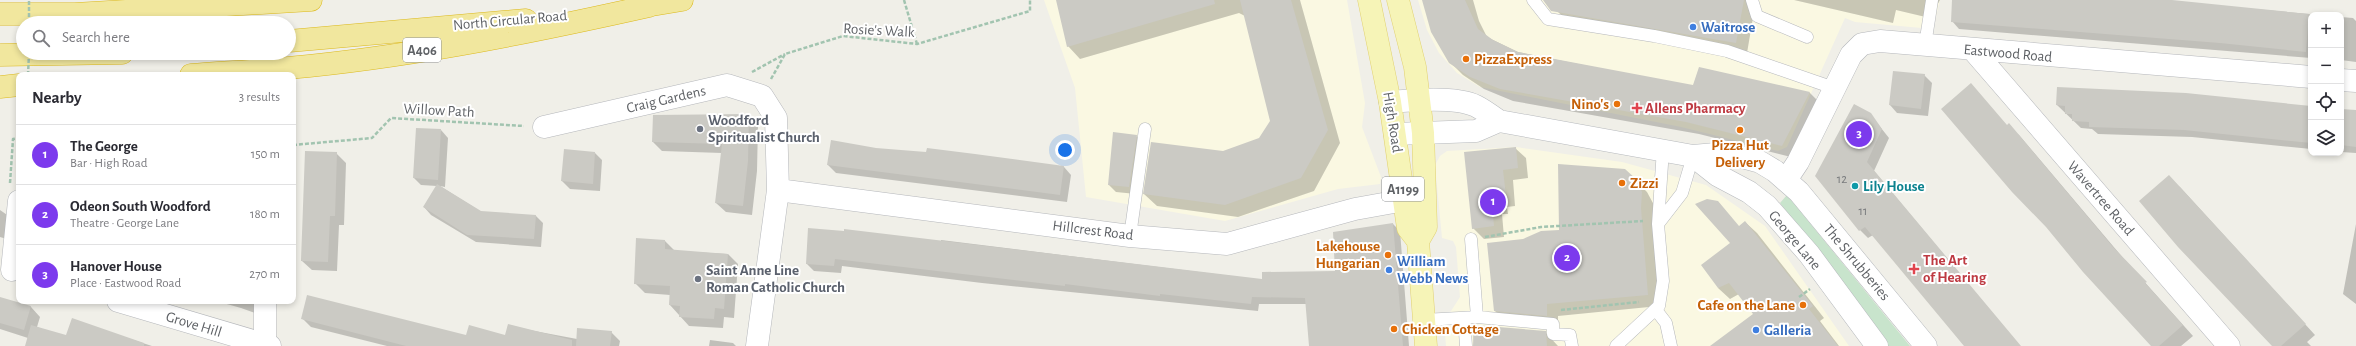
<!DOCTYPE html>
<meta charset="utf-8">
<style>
:root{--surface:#fff;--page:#f7f7f7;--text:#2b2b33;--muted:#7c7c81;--line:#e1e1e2;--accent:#7c3aed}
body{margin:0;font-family:"Alegreya Sans",sans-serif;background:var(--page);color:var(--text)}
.controls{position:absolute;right:12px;top:12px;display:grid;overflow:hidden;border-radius:8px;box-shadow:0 2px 6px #0003}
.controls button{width:36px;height:36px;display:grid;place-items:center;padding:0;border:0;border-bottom:1px solid var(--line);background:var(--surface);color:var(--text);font:20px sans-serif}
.you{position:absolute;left:1065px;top:150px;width:14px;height:14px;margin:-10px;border:3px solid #fff;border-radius:50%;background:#1a73e8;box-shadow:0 0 0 6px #1a73e833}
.badge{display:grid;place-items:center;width:26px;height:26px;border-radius:50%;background:var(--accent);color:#fff;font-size:13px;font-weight:700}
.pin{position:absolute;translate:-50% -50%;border:2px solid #fff;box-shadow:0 1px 4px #0006}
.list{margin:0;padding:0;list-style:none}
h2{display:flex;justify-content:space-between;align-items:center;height:52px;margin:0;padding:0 16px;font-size:17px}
h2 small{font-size:13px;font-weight:400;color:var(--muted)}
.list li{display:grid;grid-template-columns:26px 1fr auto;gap:12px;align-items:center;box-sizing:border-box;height:60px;padding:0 16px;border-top:1px solid var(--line)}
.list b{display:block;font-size:15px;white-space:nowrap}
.list p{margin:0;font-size:13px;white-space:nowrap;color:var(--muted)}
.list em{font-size:13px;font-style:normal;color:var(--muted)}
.icon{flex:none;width:22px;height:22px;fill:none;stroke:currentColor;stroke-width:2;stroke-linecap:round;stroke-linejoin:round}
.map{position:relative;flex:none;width:2356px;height:346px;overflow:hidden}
.search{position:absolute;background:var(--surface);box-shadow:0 2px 6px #0003;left:16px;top:16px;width:280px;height:44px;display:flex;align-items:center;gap:10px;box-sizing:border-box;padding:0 14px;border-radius:22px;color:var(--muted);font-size:15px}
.panel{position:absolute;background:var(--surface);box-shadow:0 2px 6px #0003;left:16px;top:72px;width:280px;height:232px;border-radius:8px}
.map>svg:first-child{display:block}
</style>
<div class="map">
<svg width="2356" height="346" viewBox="0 0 2356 346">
<rect width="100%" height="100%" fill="#f0efe8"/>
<!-- commercial -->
<path fill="#faf8e2" d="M1044 0H1347L1365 103 1362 127 1381 177 1380 184 1338 189 1225 221 1086 197 1075 88Z
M1418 0H1940L1933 29 1855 22 1845 18 1787 147 1778 151 1681 127 1480 87 1457 73 1439 53 1427 30Z
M1516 147 1622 162 1706 185 1765 226 1849 346H1446L1444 322 1460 297 1456 247 1453 241 1442 238 1435 165 1440 156 1447 151Z"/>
<!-- green -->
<path fill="#c8e4cc" d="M1787 195 1910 346H1887L1780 203Z"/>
<!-- shadow -->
<path fill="#0003" d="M1058 0H1300L1340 143 1314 191 1238 217 1157 206 1144 194 1223 152 1260 139 1271 122 1245 16 1239 13 1080 59 1068 46Z
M1423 0H1473L1479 21 1487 37 1518 52 1693 87 1700 68 1810 93 1822 105 1795 158 1699 134 1513 101 1484 89 1463 75 1450 62Z
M1560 0H1756L1747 53 1569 22 1558 12Z
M1794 0H1940L1935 9 1934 19 1896 10 1893 23Z
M1953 0H2152L2321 15H2311V58L1959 29 1952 21Z
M2341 17 2353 18 2356 21V62L2341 60Z
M1924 75 1932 83 1928 116 1897 113 1890 105Z
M2057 105 2311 107V149L2192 137 2098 134 2092 129 2081 128Z
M2341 110 2356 111V153L2341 152Z
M1870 114 1889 138 1874 171 2020 346H1965L1873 235 1868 238 1860 230 1816 176Z
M748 115 758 125 757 171 752 215 726 212 716 203 722 153 662 151 653 142Z
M2007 126 2019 135 2124 259 2193 336 2181 346H2152Z
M441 130 448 138 445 187 440 186 481 212 536 216 543 223 541 247 476 242 431 215 424 207 437 186 421 185 414 178Z
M1136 136 1144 143 1136 194 1116 192 1109 185Z
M1515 148 1526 158 1528 178 1513 180 1515 206 1507 207 1508 214H1502L1504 237 1484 239 1473 228 1466 153Z
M876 149 927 153 975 155 1064 167 1071 175 1067 202 836 173 828 165Z
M336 153 346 163 344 225H339L337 271 312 270 302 261Z
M595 153 602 160 600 191 570 189 562 181Z
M1635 180 1647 192 1654 205 1659 306 1558 316V327L1507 323 1495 311 1524 240 1560 231Z
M2179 186 2315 335 2307 342 2311 346H2274Z
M1718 202 1741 230 1745 222 1757 233 1824 318 1820 321 1839 346H1712L1754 314 1739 294 1730 299 1718 288 1731 244Z
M0 210 13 219 10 240 0 237Z
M1393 224 1400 231 1409 346H1310L1307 304H1259L1258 311 982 283 842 266 841 273 814 271 807 264 809 229 941 242V240L1263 280 1336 272Z
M2356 224V304L2343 294Z
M665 241 675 251 728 254 738 264 734 318 724 317 723 328 689 326 670 305V295L645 293 635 283Z
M0 298 31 307 40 317 37 327 66 338 72 320 152 346H26L28 338 0 329Z
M216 301H256L255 313 241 308Z
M302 318 467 337 506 336 508 326 577 339 611 332 620 341 619 346H387L311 327Z
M1477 326 1545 332 1558 346H1474L1473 327Z
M710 340 733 343 736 346H709Z"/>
<!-- building -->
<path fill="#cbcac4" d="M1056 0H1214L1215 4 1067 47Z
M1240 0H1291L1328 130 1301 178 1225 205 1143 194 1151 142 1223 151 1259 138 1270 121Z
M1422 0H1465L1478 29 1493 40 1518 52 1693 85 1699 67 1810 92 1782 146 1686 122 1500 89 1470 77 1449 63 1431 32Z
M1543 0H1744L1736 43 1551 11Z
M1952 0H2172L2309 14 2306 52 2220 43 1951 22Z
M1893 71 1925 74 1921 109 1889 105Z
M1971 83 2007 125 2009 123 2113 247 2147 282 2145 283 2183 325 2159 346H2151L2083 272 2046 227 2012 192 1941 109Z
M2057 87 2186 93 2311 106V143L2184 130 2089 127V122L2072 121V114H2065V106L2056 105Z
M1854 104 1871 113 1882 129 1867 162 2021 346H1964L1865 227 1859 231 1815 176Z
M2341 109 2356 110V147L2341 145Z
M749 114 748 161 743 206 715 203 722 144 652 142 653 115Z
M416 128 441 129 438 180 413 178Z
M1113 132 1137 135 1129 187 1108 185Z
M831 140 876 148 926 152 927 148 975 154 1064 166 1060 195 827 165Z
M1516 147 1518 168 1503 170 1506 196 1497 197 1498 204H1492L1494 226 1472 229 1464 152Z
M564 149 595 152 593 184 561 181Z
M305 151 337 152 335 216H330L328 262 301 261Z
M1558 164 1625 169 1636 179 1642 192 1641 208 1648 295 1547 304V316L1494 311 1487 243 1523 239 1541 231 1559 230Z
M2169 175 2306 324 2281 346H2272L2178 247 2139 201Z
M437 184 481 211 536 215 534 239 467 235 423 207Z
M1707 199 1718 201 1739 226 1745 221 1813 306 1809 309 1838 346H1710L1753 314 1729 283 1718 288 1701 265 1730 243 1695 204Z
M1393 223 1403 346H1309L1305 298 1252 297 1251 304 1160 294V296L1065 284V286L835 259 834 266 806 264 808 228 844 231V229L1262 279V272L1335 271 1333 232Z
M636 238 665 240V249L728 254 724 309 715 308 714 319 679 317 680 306 669 305 670 286 634 284Z
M307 295 466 335 469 325 505 335 508 324 572 340V346H406L301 319Z
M0 297 31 306 24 330 0 323Z
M72 318 144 343V346H25L31 325 66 335Z
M1474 325 1546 331 1547 346H1473Z
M577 328 612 331 610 346H576Z"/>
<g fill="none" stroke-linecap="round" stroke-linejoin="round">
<defs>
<path id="lane" d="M1533 0 1548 19 1654 36 1727 51 1834 88
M1752 0 1757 16 1807 37
M1925 45 1932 0
M1658 224 1682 193 1693 156
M1130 236 1145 129
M1471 239 1477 317
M1656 310 1666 323 1671 346
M1464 318 1466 346
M1424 320 1477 317 1553 324V334L1570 335 1572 346
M1616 346 1659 306 1663 281 1658 224 1663 149"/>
<path id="street" d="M1973 50 2229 346
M2341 80 2356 81
M544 127 727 85 762 96 776 118 778 190 757 346
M1786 180 1798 162 1851 55 1862 44 1880 41 2311 77
M778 190 1130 236 1227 244 1355 209 1405 200
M12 270 19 201
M118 301 270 346
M265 345V301"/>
<path id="secondary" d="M1390 102C1412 100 1456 96 1476 106 1484 110 1492 116 1499 121L1693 156 1727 153 1760 162 1775 171 1799 192 1926 346
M1395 134 1476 131 1499 121
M1693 156 1717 175 1749 192 1767 206 1809 254 1877 346"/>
<path id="primary" d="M1369 0 1390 102 1408 228 1418 241 1426 346
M1398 0 1415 67 1423 133 1426 227 1418 241"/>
<path id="highway" d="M634 8 682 0
M0 14H75L311 0
M289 41 526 20
M0 55 122 53
M191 75C231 72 270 70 309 66 424 54 537 31 649 6
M0 87 19 85"/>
</defs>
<!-- lane casing -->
<use href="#lane" stroke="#b5b7bb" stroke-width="13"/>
<!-- street casing -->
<use href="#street" stroke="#b5b7bb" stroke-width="23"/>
<!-- secondary casing -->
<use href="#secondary" stroke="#b6b9bd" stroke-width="23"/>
<!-- primary casing -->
<use href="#primary" stroke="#e1d170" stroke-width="23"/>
<!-- highway casing -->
<use href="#highway" stroke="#dcb91c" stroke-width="23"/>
<!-- path -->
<path stroke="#a2c4b0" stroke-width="2.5" stroke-dasharray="4 2" stroke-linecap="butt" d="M904 0 917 44
M752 72 785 54
M771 79 785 54 843 36 917 44 1030 11V0
M293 145 372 138 391 118 524 126
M10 183 13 139 19 138
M1485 237 1541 227 1643 221
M1799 297 1810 289
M1561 310 1639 302"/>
<!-- lane -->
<use href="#lane" stroke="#fff" stroke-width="12"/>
<!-- street -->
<use href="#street" stroke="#fff" stroke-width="22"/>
<!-- secondary -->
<use href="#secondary" stroke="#fff" stroke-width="22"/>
<!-- primary -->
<use href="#primary" stroke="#f6f4b7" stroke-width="22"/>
<!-- highway -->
<use href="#highway" stroke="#f1e79e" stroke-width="22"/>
<!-- path-bridge -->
<path stroke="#a2c4b0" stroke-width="2.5" stroke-dasharray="4 2" stroke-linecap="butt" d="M29 23V0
M28 75 29 53"/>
</g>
<!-- markers -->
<g fill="#3f7fe0" stroke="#fff" stroke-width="1.5">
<circle cx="1693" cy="27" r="4"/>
<circle cx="1389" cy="270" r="4"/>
<circle cx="1756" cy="330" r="4"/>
</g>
<g fill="#e8710a" stroke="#fff" stroke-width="1.5">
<circle cx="1466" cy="59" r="4"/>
<circle cx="1617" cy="104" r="4"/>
<circle cx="1740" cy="130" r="4"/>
<circle cx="1622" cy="183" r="4"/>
<circle cx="1388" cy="255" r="4"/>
<circle cx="1803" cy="305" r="4"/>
<circle cx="1394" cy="329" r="4"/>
</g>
<g fill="#e0444e" stroke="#fff" stroke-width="1.5">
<path d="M1635 102h4v4h4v4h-4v4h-4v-4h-4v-4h4z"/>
<path d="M1912 263h4v4h4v4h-4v4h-4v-4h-4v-4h4z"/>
</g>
<g fill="#6b7280" stroke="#fff" stroke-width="1.5">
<circle cx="700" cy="129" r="4"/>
<circle cx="698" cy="279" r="4"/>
</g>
<circle fill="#0f9aa8" stroke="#fff" stroke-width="1.5" cx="1855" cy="186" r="4"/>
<g text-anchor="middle" stroke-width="4" stroke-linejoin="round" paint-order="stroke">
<!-- number labels -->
<g font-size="13" fill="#7a7c7e">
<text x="1842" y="183">12</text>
<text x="1863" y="215">11</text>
</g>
<!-- shield labels -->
<g fill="#fff" stroke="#8f9194" stroke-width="1">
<rect x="403" y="38" width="38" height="24" rx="3"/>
<rect x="1382" y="177" width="42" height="24" rx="3"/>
</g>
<g font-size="14" font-weight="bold" fill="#5f6266">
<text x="422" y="55">A406</text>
<text x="1403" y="194">A1199</text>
</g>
<!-- street labels -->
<g font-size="15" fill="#5f6266" stroke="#fff">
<text transform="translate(510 20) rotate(-5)" y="5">North Circular Road</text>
<text transform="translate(879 30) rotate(3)" y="5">Rosie's Walk</text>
<text transform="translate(2008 53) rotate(5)" y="5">Eastwood Road</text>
<text transform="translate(666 99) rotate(-13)" y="5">Craig Gardens</text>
<text transform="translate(439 110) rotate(3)" y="5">Willow Path</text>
<text transform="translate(1393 122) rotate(81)" y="5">High Road</text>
<text transform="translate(2101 198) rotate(49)" y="5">Wavertree Road</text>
<text transform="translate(1093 230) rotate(7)" y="5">Hillcrest Road</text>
<text transform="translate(1795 240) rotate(50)" y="5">George Lane</text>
<text transform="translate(1857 262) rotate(50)" y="5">The Shrubberies</text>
<text transform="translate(194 324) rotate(17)" y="5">Grove Hill</text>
</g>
<!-- shop labels -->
<g font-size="15" font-weight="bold" fill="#366cbe" stroke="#fff" text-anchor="start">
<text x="1701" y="32">Waitrose</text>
<text x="1397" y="266">William<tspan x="1397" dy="17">Webb News</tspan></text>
<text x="1764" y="335">Galleria</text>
</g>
<!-- food labels -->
<g font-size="15" font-weight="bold" fill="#c56008" stroke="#fff" text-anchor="start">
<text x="1474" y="64">PizzaExpress</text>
<text x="1609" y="109" text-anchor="end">Nino's</text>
<text x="1740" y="150" text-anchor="middle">Pizza Hut<tspan x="1740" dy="17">Delivery</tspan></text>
<text x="1630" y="188">Zizzi</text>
<text x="1380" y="251" text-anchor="end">Lakehouse<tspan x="1380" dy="17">Hungarian</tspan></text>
<text x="1795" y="310" text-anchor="end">Cafe on the Lane</text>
<text x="1402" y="334">Chicken Cottage</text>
</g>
<!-- health labels -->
<g font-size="15" font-weight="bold" fill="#be3a42" stroke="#fff" text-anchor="start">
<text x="1645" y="113">Allens Pharmacy</text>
<text x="1923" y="265">The Art<tspan x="1923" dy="17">of Hearing</tspan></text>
</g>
<!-- worship labels -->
<g font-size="15" font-weight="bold" fill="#5b616d" stroke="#fff" text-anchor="start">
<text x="708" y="125">Woodford<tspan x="708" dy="17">Spiritualist Church</tspan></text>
<text x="706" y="275">Saint Anne Line<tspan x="706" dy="17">Roman Catholic Church</tspan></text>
</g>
<!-- culture labels -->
<g font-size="15" font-weight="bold" fill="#0d838f" stroke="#fff" text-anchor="start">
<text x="1863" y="191">Lily House</text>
</g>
</g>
</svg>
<div class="controls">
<button>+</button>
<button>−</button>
<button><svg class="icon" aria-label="locate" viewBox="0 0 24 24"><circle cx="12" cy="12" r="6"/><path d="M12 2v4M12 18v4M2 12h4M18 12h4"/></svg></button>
<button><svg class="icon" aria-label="layers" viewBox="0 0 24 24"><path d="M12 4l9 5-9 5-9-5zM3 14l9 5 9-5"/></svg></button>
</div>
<div class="you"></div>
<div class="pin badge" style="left:1493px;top:202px">1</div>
<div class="pin badge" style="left:1567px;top:258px">2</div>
<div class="pin badge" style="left:1859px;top:134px">3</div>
<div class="search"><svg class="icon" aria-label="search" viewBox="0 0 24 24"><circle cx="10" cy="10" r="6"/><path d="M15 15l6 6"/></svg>Search here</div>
<section class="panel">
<h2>Nearby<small>3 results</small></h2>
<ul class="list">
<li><span class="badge">1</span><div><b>The George</b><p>Bar · High Road</p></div><em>150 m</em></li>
<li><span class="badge">2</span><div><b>Odeon South Woodford</b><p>Theatre · George Lane</p></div><em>180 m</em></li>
<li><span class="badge">3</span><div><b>Hanover House</b><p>Place · Eastwood Road</p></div><em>270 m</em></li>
</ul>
</section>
</div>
